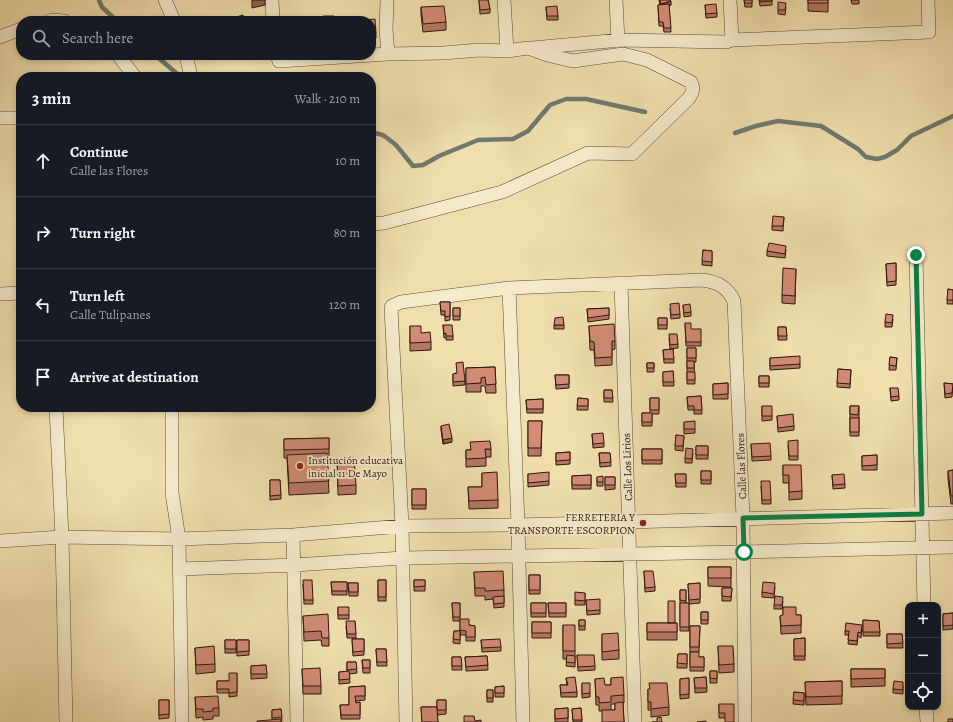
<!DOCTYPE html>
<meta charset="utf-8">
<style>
:root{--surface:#171b24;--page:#242831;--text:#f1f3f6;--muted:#9ea1a6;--line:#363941}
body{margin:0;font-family:Alegreya,serif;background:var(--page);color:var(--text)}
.controls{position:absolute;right:12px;bottom:12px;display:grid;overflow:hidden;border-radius:8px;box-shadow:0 2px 6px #0003}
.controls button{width:36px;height:36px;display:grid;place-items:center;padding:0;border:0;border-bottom:1px solid var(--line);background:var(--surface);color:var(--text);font:20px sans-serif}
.stop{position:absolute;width:12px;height:12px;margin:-9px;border:3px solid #0b8043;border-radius:50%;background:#fff}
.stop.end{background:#0b8043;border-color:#fff;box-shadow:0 1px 4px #0008}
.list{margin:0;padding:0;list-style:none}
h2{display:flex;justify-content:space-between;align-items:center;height:52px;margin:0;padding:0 16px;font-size:17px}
h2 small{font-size:13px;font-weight:400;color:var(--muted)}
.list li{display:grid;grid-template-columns:26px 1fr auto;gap:12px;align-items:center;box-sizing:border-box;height:72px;padding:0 16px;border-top:1px solid var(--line)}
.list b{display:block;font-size:15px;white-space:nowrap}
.list p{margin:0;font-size:13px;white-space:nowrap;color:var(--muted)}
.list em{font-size:13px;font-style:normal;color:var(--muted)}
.icon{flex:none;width:22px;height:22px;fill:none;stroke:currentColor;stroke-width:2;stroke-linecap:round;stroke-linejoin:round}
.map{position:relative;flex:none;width:953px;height:722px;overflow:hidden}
.search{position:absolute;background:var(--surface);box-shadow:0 2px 6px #0003;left:16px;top:16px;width:360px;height:44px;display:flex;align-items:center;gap:10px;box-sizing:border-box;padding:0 14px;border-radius:16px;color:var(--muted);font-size:15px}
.panel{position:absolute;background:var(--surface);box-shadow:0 2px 6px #0003;left:16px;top:72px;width:360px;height:340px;border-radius:16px}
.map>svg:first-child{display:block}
</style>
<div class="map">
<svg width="953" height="722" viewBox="0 0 953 722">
<rect width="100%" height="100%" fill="#f0dfad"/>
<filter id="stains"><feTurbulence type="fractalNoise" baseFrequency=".005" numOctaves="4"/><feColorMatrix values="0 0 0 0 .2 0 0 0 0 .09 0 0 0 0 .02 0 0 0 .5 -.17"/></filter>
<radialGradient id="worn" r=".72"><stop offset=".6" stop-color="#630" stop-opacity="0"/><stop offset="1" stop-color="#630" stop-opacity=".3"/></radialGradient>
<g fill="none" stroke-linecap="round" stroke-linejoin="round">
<!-- stream -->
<path stroke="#6f7a6e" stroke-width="4.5" d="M99 0 102 7 117 21
M155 55 181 77
M371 132 383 135 396 145 413 166 423 165 439 156 478 140 513 139 528 131 550 105 566 99H586L645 112
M735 133 756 126 778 121 821 126 858 149 866 157 877 159 885 157 897 150 911 136 953 116"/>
<defs>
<path id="street" d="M165 0 174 21
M272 0 273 21
M387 0 386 29 388 54
M504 0 507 51
M616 0 618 41
M49 21 53 20 64 21
M0 37 21 29
M732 40 929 32 928 0
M532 48 621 40 726 42 732 40 730 0
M118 55 135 77
M186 55 191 77
M277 55 279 61 388 54 444 53 479 50 507 51 528 48 547 55 573 61 623 54 647 60 691 82C694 88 693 92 689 98L632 154 588 153 502 192 384 223 371 224
M0 118H21
M916 255 924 605
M621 283 635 722
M509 288 518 525 523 722
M0 294 21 293
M56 407 62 537 66 722
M172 407V493L179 539 182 722
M293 535 297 722
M0 541 62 537 179 539 293 535 402 526 518 525 953 513
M180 569 294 565 403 558 743 552 953 547
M926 707 927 722
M406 722 402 526 391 308 392 306 401 302 509 288 702 280C718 282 727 287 734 301L743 518 745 722"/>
</defs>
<!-- street casing -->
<use href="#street" stroke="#5d4835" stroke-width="14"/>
<!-- street -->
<use href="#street" stroke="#f5eaca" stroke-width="13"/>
</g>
<!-- wall -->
<path fill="#b57865" stroke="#2c160d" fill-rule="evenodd" d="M479 0H488L490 9V13L480 14Z
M659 0H670L671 5 669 6 671 32H664L663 26H659L658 5H660Z
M744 0H752V7H745Z
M759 0H772V5L760 6Z
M808 0H828V12L808 11Z
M851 0H859V4H852Z
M705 5 717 13V17L706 18Z
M421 7 446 22V30L423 32 421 15Z
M546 7 558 16V20H547Z
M786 7 785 15 778 14V10Z
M371 21 376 33V38H371Z
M784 217 783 231 772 230V226Z
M703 250 712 251V266L702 265Z
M786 250 785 258 767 256V251Z
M896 263V285L887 286 886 264Z
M796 269 795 304 782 303V295Z
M948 289 953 290V304H947Z
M440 302H450V320L445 321V315H441Z
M683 305 691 312V316L684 317Z
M453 308H460V320H453Z
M609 308V319L588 322 587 309Z
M670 308 680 314V318L671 319Z
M658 318H667V329H658Z
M893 319 892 327H885V322Z
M685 323 701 342V346H686Z
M443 325 453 336V340H446V337L444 338Z
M554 325H564V329H554Z
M410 326 421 333 431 342V350L410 351Z
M589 326 615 341V349L612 350V365L595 366 594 350H590Z
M778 327H786L787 340H778Z
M669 338 678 344V348L670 349Z
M687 348H696V362H694L695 384H687Z
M673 349 674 363H664L663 350Z
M890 357 897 358 896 370H889Z
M770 358 800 364V368L770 370Z
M647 363H654V372H647Z
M495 367 496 393H486L485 386H481V392H466V368Z
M838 369 851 370 850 388 837 387Z
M673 371 674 386H663V372Z
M456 373 465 381V385L453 386V374Z
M555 375H569V388L556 389Z
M759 376H769V387H759Z
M728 383V399H713V384Z
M944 383 953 384 952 397 945 398Z
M890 388 899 396V400L891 401Z
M604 390H612L613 402H604Z
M701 396 702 414H694V410H688L687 397Z
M578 398 588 399V410H577Z
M650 398H659V414H652V426H642V413H650Z
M543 399V413H527L526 400Z
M762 406 772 416V420L762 421Z
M850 406H859V436H850Z
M777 416 794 426V430L778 432Z
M528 421H542L541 456H528Z
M684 422 695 429V433L684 434Z
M441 426 452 442 443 444 441 430Z
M592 434 604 443V447L593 448Z
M676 435 684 436 683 451 675 450Z
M329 438V457H327L329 493 289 495 287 458H284V439Z
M751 444 771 456V460L752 461Z
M788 445 798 456V460H789Z
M696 446H708V459H696Z
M491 449V457H486V466L466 467V450Z
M642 449H662V464H642Z
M570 452V464L556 465V453Z
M599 453H610L611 466 600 467Z
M693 453 692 463H685V458Z
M877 455V470H862V456Z
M337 459 356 485V494L338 495Z
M783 465 802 491V499L789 500V483H783Z
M953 470V504H951L948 479V471Z
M701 471H711V484H701Z
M482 473 498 500V508L469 509 468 487H482Z
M528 474 549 481V485L528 487Z
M675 474H686V487H676Z
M591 475V489H572V476Z
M832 475 845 484V488L833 489Z
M597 477 603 482V486H597Z
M605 477H615V489L605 490Z
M270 480H280L281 499 270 500Z
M761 486 771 500V504H762Z
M412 489H426V509H412Z
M708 567H731V587L708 586Z
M644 571 655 587V591L645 592Z
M474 572 504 590V607L494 608 493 599 485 600V596H475Z
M529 575H540V594H529Z
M378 580H386V601H378Z
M414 580H425V591H414Z
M331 582H347V595H332Z
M348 583H358V596H349Z
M700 583V603L689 604V631H680V590H686V603H689L688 584Z
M303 584 313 600V604H304Z
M775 587 774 598 762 597V592Z
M722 588H732L731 601H722Z
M585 593V605H575V600Z
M586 600 600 610V614L587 615Z
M783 601 782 609H774V605Z
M452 603H460V621H453Z
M531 603H546V617H531Z
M548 603H566V617H549Z
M338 607 349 615V619H338Z
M783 607 796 615H801V633L781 634 780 616H783Z
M701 612H708V624H701Z
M953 613V629L943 630V614Z
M303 616 329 638V646H322L321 640 304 641Z
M460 619 469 625 475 626V641H466V635H460Z
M579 620H585V630H579Z
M863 620 879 621 880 636H863Z
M355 621 356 638H347L346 626Z
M532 622H551V638H532Z
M647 623H677V640H647Z
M563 625 575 651V667L566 666 567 659H563Z
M690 626H700L699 652H690Z
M862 629 861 638 858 636 857 645 848 644 849 635H845V631Z
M454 631H460V644L453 643Z
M602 634 619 650V659L602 660Z
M887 634H902L903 648H887Z
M805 638V660H794V639Z
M352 639H364V655L353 656Z
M225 640H236V653H225Z
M237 640H249V655L237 656Z
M481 640 501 647V651L482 652Z
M718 646 734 664V672L719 673Z
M195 648 215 664V672L196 674Z
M376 649H386L387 666H377Z
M690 652 699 657H704V671H690Z
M678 654H687V668H677Z
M577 655 595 666V670L578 671Z
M487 656 488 670 466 671 465 657Z
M452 657H461L462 670H452Z
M362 660H370V673H363Z
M347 662H356L357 673 349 674 350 683 339 684V672H347Z
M266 665 267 678 251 679V666Z
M302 669 321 686V694H303Z
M851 669H885V686L851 687Z
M710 671H717V683H710Z
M237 673V696L229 697V693H217V681H229Z
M706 677 707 692 695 693 694 678Z
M566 678 577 692V697H561L560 685H567Z
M611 678 624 695V703H623L624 722 602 711H599V705H596L595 679 605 685H611ZM611 704H615V710H611Z
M689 678V698L680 699V679Z
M842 681V704L806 705 805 682Z
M582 683 590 693V697L582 698Z
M365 686V700L356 701V703L360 702V719H341L340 705H349V687Z
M504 686V697H495V687Z
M903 686V694L893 693V689Z
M648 689 669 707V715L651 717V710H648Z
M487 690H493V702H487Z
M794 692 804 693V705L793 704Z
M195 697 219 708V716H213V719L203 720V717L196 718Z
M159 700H169V718L159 719Z
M437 700H446V714L437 715 438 722H422L421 707H437Z
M719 704 734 722 725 718H719Z
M568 708V722H555V709Z
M581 708 582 722H573L572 709Z
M281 709 282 721 272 720V710Z"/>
<!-- shaded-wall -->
<path fill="#936253" stroke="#2c160d" d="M252 0H265V5L252 8Z
M671 1V5L661 8V4Z
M452 438V442L443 444V440Z"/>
<!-- building -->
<path fill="#d28c76" stroke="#2c160d" d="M479 0H488L490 9 480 10Z
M660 0H670L671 1 661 4Z
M744 0H752V3H745Z
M760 0H772V1L760 2Z
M808 0H828V3H808Z
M778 2 786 3 785 10H778Z
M669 4 671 28H664L663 22H659L658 5Z
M716 4 717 13 706 14 705 5Z
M444 6 446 22 423 24 421 7Z
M557 6 558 16H547L546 7Z
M243 15 244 21H233V18Z
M323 16H334L333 21H323Z
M375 19 376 33 371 34V21H358Z
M773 216 784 217 783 226H772Z
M769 243 786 246 785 254 767 251Z
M703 250 712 251V262L702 261Z
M896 263V281L887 282 886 264Z
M783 268 796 269 795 296 782 295Z
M948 289 953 290V300H947Z
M440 302H450V316L445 317V311H441Z
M679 303 680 314 671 315 670 304Z
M690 304 691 312 684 313 683 305Z
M453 308H460V316H453Z
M609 308V315L588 318 587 309Z
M886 314 893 315 892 323 885 322Z
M563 317 564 325H554L555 318Z
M658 318H667V325H658Z
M685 323H691V329H701V342H686Z
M614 324 615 341H612V357L595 358 594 342 590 341 589 326Z
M443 325H452L453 336H446V333L444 334Z
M410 326H421V333L430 332 431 342 410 343Z
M778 327H786L787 336H778Z
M669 334H677L678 344 670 345Z
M687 348H696V358H687Z
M673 349 674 359H664L663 350Z
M800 356V364L770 366V358Z
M890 357 897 358 896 366 889 365Z
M687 361H694V368H687Z
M463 362 465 381 453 382V374L457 373 456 363Z
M647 363H654V368H647Z
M495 367 496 384 486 385 485 377 481 378V383L466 384V368Z
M838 369 851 370 850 384 837 383Z
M673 371 674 382H663V372Z
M687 372H695V380H687Z
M555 375H569V384L556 385Z
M759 376H769V383H759Z
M728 383V394L713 395V384Z
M944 383 953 384 952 393 945 394Z
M890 388H898L899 396 891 397Z
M604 390H612L613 398H604Z
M701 396 702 410H694V406H688L687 397Z
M578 398 588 399V406H577Z
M650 398H659V410H650Z
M543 399V409H527L526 400Z
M762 406H772V416H762Z
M850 406H859L858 415 850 414Z
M642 413H652V422H642Z
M793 414 794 426 778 428 777 416Z
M850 418H859V432H850Z
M528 421H542L541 448H528Z
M695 421V429H684V422Z
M449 424 452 438 443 440 441 426Z
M603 433 604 443 593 444 592 434Z
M676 435 684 436 683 446H675Z
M329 438V449L284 450V439Z
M798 440V456H789L788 441Z
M490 441 491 449H485L486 458 466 459V450H471L470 442Z
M770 443 771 456 752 457 751 444Z
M696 446H708V455H696Z
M686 448 693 449 692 459 685 458Z
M642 449H662V460H642Z
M570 452V460L556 461V453Z
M327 453 329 481 289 483 287 455Z
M599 453H610L611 462 600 463Z
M877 455V465L862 466V456Z
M354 458 356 485 338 486 337 459Z
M783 465H801L802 491 789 492V475H783Z
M953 470V496H951L948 471Z
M701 471H711V480H701Z
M497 472 498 500 469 501 468 487H482V473Z
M549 472V481L528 483V474Z
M675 474H686V483H676Z
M844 474 845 484 833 485 832 475Z
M591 475V485H572V476Z
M603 476V482H597V477Z
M605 477H615V485H605Z
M270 480H280L281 495 270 496Z
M761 481H770L771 500H762Z
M412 489H426V505H412Z
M708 567H731V578H708Z
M503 571 504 590 485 591V588H475L474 572Z
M644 571H653L655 587 645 588Z
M529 575H540V590H529Z
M303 580H312L313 600H304Z
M378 580H386V597H378Z
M414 580H425V586L414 587Z
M331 582H347V591H332Z
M763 582 775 583 774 594 762 592Z
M348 583H358V592H349Z
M700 583V599L689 600 688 584Z
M722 588H732L731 597 722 596Z
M680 590H686V601L680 600Z
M575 592 585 593V601L575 600Z
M504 596V603L494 604 493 597Z
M775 596 783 597 782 605H774Z
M600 599V610L587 611 586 600Z
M668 601H675V623H668Z
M452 603H460V617H453Z
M531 603H546V613H531Z
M548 603H566V613H549Z
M680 603H689V627H680Z
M338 607H349V615H338Z
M783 607H796V615H801V625L781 626 780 616 783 615Z
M701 612H708V620H701Z
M953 613V625L943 626V614Z
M328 614 329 638H322L321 631 304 632 303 616Z
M460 619H469V625L475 626V637H466V631L460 630Z
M579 620H585V626H579Z
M863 620 879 621 880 632H863Z
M346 621H355L356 634H347Z
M532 622H551V633H532Z
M647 623H677V632H647Z
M846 623 862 625 861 633 858 632 857 641 848 640 849 631H845Z
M563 625H575V651H563Z
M690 626H700L699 647H690Z
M454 631H460V640L453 639Z
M618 633 619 650 602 652V634Z
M887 634H902L903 643 887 644Z
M805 638V656H794V639Z
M352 639H364V651L353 652Z
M500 639 501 647 482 648 481 640Z
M225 640H236V649H225Z
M237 640H249V651L237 652Z
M214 646 215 664 196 665 195 648Z
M718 646H733L734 664 719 665Z
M376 649H386L387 662H377Z
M690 652H699V657H704V667H690Z
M678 654H687V664L677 663Z
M567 655 575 656V663L566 662Z
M577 655H594L595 666 578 667Z
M487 656 488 665 466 667 465 657Z
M452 657H461L462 666H452Z
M362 660H370V668H363Z
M347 662H356L357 669 347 670Z
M266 665 267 674H251V666Z
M320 668 321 686H303L302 669Z
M851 669H885V678L851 679Z
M349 671 350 679 339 680V672Z
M710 671H717V679L710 678Z
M229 673H237V692L229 693V689H217V681H229Z
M575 677 577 692 561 693 560 685H568L566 678Z
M623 677 624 695 611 696V702L599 703V697H596L595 679 604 678 605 685H611V678Z
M706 677 707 688H695L694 678Z
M689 678V694L680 695V679Z
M842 681V696L806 697 805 682Z
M894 681 903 682V690L893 689Z
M582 683H590V693L582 694Z
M649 683H667L669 707 651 709V702H648V689H650Z
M365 686V696H355L356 703 360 702V715H341L340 705H349V687Z
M504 686V693H495V687Z
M487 690H493V698H487Z
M794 692 804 693V701L793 700Z
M218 696 219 708H213V711L203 712V709H196L195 697Z
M159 700H169V714L159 715Z
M437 700H446V710H437Z
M623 702 624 722H602V710H615V703Z
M719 704H734V722H725V713H719Z
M421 707H437L438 722H422Z
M568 708V718L555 719V709Z
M581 708 582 720H573L572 709Z
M281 709 282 717 272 718V710Z
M464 716H474L475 721 481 720V722H464Z
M661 717 662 722H652H657V718Z
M281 719V722H257V721Z
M948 719H953V722H948Z
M706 721V722H697Z"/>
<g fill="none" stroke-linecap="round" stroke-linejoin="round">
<!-- route -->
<path stroke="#0b8043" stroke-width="5" d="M744 552 743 518 922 514 916 255"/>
</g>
<!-- markers -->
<g fill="#8f2418" stroke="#f5eaca" stroke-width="1.5">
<circle cx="300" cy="466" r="4"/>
<circle cx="643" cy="523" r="4"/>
</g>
<g text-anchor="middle" stroke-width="3.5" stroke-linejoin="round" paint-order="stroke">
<!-- poi labels -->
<g font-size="11" fill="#2c160d" stroke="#f5eaca" text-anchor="start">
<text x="308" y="464">Institución educativa<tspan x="308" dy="13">inicial 11 De Mayo</tspan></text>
<text x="635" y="521" text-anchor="end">FERRETERIA Y<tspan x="635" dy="13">TRANSPORTE ESCORPION</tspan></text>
</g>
<!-- street labels -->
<g font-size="11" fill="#2c160d" stroke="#f5eaca">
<text transform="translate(741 466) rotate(-92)" y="4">Calle las Flores</text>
<text transform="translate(627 467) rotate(-92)" y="4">Calle Los Lirios</text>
</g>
</g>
<rect width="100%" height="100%" filter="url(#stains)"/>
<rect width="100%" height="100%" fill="url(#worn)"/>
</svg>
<div class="controls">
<button>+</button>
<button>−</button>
<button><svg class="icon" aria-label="locate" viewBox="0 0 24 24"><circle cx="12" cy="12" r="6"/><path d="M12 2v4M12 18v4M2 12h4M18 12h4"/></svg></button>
</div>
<div class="stop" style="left:744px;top:552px"></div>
<div class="stop end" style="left:916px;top:255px"></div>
<div class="search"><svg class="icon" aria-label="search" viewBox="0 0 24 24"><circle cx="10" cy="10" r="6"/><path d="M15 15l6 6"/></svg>Search here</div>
<section class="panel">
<h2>3 min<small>Walk · 210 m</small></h2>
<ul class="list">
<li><svg class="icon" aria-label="ahead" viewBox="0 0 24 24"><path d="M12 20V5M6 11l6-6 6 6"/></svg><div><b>Continue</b><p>Calle las Flores</p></div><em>10 m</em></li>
<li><svg class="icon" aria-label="right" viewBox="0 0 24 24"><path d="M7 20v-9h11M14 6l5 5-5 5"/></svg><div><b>Turn right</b></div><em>80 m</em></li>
<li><svg class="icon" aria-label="left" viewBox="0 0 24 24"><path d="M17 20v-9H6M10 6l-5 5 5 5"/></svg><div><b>Turn left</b><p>Calle Tulipanes</p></div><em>120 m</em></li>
<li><svg class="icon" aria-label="arrive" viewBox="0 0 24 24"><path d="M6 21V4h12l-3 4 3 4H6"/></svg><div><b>Arrive at destination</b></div></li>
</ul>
</section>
</div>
